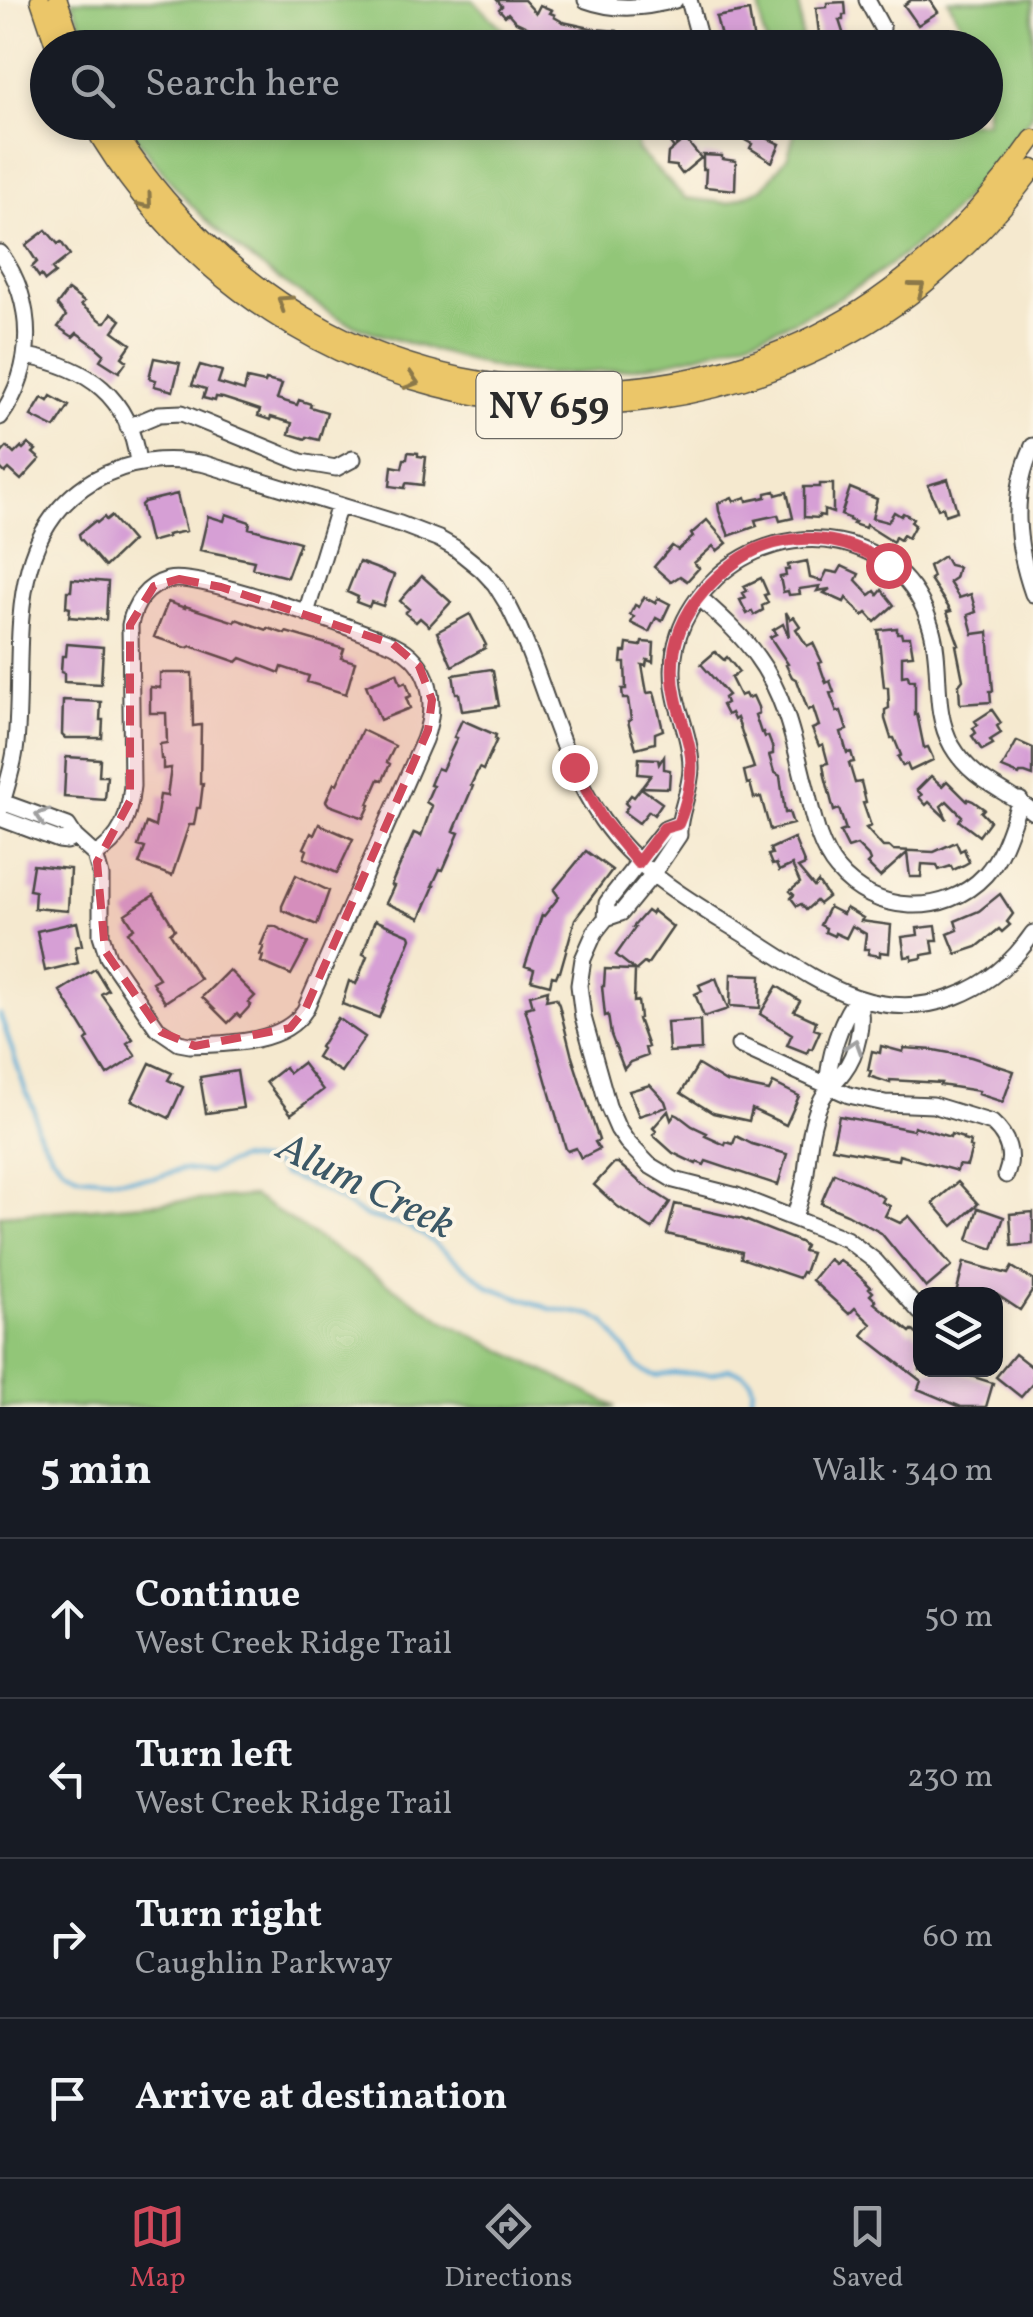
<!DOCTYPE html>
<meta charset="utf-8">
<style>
:root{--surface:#171b24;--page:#242831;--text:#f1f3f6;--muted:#9ea1a6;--line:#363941;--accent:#d1495b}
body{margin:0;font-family:Vollkorn,serif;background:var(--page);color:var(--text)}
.controls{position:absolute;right:30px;bottom:30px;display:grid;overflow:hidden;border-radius:20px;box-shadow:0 5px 15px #0003}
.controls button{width:90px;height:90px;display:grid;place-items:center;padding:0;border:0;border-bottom:2px solid var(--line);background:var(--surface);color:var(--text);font:50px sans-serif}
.stop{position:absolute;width:30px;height:30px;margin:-22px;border:8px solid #d1495b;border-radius:50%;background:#fff}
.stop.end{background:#d1495b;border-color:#fff;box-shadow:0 2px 10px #0008}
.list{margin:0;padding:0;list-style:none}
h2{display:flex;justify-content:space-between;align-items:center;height:130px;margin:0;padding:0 40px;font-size:42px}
h2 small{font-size:32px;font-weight:400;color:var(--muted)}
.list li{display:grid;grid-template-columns:65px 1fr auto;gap:30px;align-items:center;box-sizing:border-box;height:160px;padding:0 40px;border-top:2px solid var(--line)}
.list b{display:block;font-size:38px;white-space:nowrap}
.list p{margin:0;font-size:32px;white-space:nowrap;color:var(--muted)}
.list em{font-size:32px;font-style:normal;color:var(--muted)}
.icon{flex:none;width:55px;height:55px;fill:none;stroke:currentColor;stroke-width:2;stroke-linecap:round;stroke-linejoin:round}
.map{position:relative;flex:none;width:1033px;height:1407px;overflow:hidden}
.search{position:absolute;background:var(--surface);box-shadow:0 5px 15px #0003;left:30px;right:30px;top:30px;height:110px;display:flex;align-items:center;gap:25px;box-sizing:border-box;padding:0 35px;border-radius:55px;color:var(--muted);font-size:38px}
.sheet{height:770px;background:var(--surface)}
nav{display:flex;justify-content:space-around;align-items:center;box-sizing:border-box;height:140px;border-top:2px solid var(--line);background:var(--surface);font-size:28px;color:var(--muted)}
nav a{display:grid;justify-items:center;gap:5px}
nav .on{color:var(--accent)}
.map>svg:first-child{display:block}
</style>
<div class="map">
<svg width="1033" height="1407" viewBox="0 0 1033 1407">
<rect width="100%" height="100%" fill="#fcf5e5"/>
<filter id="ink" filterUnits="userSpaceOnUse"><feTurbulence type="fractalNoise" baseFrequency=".01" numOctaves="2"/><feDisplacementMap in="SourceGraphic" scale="20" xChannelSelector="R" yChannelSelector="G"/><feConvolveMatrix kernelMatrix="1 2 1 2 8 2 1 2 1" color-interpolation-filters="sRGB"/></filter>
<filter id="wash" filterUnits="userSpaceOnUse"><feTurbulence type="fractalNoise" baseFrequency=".0048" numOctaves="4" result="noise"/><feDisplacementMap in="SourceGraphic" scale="40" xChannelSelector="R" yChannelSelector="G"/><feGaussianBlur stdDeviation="2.25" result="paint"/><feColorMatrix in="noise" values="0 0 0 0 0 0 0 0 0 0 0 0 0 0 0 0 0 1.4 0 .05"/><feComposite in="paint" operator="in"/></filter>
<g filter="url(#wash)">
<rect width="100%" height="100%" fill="#f5e9cf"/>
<!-- green -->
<path fill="#92c678" stroke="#5e7852" stroke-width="2.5" d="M72 0H473L521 47H90Z
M759 0H799L802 47H768L763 33Z
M948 0H1033C1033 28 1033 56 1033 83 1033 92 1033 106 1032 113 1030 120 1023 126 1019 132 1001 156 982 179 961 202 856 314 699 375 546 374 513 374 481 364 450 355 416 345 381 337 349 323 333 316 318 304 303 295 224 246 179 198 126 123H638L637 150 685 198 728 203 763 188 788 156 797 123 986 122V48L953 47 961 25Z
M253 1196 448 1323 616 1407H0V1215Z"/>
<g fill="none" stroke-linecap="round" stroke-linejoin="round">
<!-- stream -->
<path stroke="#5cacd6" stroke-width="4" d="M0 1014 26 1092 34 1109 37 1130 51 1154 63 1167 79 1176 117 1179 154 1178 182 1169 208 1172 239 1159 268 1162 277 1167 282 1174 322 1190 367 1217 404 1225 426 1237 490 1287 551 1309 592 1315 605 1322 637 1366 647 1373 657 1376 675 1373 711 1374 728 1369 742 1373 750 1379 753 1388 748 1407"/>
</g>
<g id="blocks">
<!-- building -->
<path fill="#d69fd5" d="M497 0H524L536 13 540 5 552 10 550 13 555 15 554 17 563 22 595 29 617 31V34H622V36H631L630 48H570L573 38 556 32 548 48 535 41 538 37 525 30 527 27 516 22 508 13 505 16 499 9 502 6Z
M911 0H930L938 12 918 25 904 5Z
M845 2 846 15H843V20H839L847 45 818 48 820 42 816 8 827 7V3Z
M749 11 755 48H724L716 17Z
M646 122H678L676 146 685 139 701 158 682 174 676 166 667 165 668 153 674 148 663 133H646Z
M754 124 765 130 762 136 780 144 772 162 750 148 752 144 745 140Z
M703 155 722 156V159L736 161 735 190 705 187 706 169H703Z
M46 230 58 244 61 242 70 255 52 269 55 273 45 281 41 275 39 277 32 267 37 262 26 245Z
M68 290 84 302 81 305 103 322H106L112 313 121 320 113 331 131 344 122 357 127 361 119 372 100 360 104 354 95 346 77 333 73 337 58 327 66 316 57 305Z
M154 358 180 363 173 391 154 386 156 380 149 378Z
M200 365 222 371 218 383 244 391 247 379 265 383 266 380 282 384 277 399 297 405 299 400 311 404 310 407 327 412 319 440 307 437 306 439 289 434 292 423 271 417 270 420 258 416 260 410 248 406 223 398 216 397 215 401 203 398 206 389 192 385Z
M51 396 69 406 55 428 31 416 42 398 48 401Z
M28 444 36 450 33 453 40 459 21 480 9 469 5 473 0 468V455L7 447 14 454 21 447 23 449Z
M408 452 418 453V456L426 457 423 485 406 483 405 488 390 486 392 466 402 468 404 459H407Z
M948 479 957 511 945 515 943 507 938 509 928 485Z
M820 484H833V513L824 510V516L819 515V518L804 517V487H820Z
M850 488 877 499 872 518 888 522 894 512 901 516 903 513 913 518 911 522 915 525 908 538 903 535 900 540 895 537 893 542 866 525 865 528 853 524 855 522 849 520V518L841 515Z
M775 491 776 495 787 492 793 518 780 521 778 515 755 520 757 526 729 536 719 511 718 503 732 497 734 501 746 497 747 501 766 497V493Z
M177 494 186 531 167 535 168 537 150 542 141 505 144 502Z
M226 514 250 522 249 528 300 542 287 577 252 568 254 561 200 550 208 516 224 521Z
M111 516 132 541 105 567 80 538 79 534 95 521 97 523 104 517 106 520Z
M707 520 727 543 717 551 713 546 694 563 699 568 687 581 680 576 671 582 654 567 672 546 678 550 693 537 691 534Z
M944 556 949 565 958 567 955 578 949 582 959 598 971 594 976 612 968 615 973 634 988 632 993 691H990L991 702 960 704 959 685 963 680 956 645H959L947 612 951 611 930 579 933 577 929 566Z
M807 561 810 578 822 581 827 571 838 573 842 566 859 574 856 580 870 595 875 591 878 595 882 590 894 605 875 622 867 613 863 616 846 598 844 602 824 593 830 589 817 591 820 586 799 589 800 594 789 595 788 591 783 592 780 577 786 576 785 570H789L788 565Z
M359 562 394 575 383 606 371 602 369 607 356 602 358 597 347 592Z
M422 576 451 602 429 626 420 618 416 622 405 613 409 609 400 601Z
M761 578 768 594 764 595 768 603 762 606 763 610 754 615 752 611 747 614 740 600 746 598 743 593 747 591 744 586Z
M72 579 108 582 106 620 69 617 70 608 66 607 67 591H71Z
M644 597 655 603 658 598 670 604 662 621 656 618 649 632 631 623 634 617 630 615 635 605 639 607Z
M168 602 185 608V606L235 622 236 619 267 630 268 628 285 634 286 632 344 649 341 658 355 662 346 694 307 682 309 676 282 667 280 673 241 658 237 662 191 646 187 648 154 637Z
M786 612 790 619 794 617 800 626 796 629 807 646 813 643 822 662 819 663 826 683 830 681 834 692 830 693 837 712 841 711 847 730 841 732 847 753 851 752 854 762 849 763 855 783 861 782 866 802 863 803 871 826 866 828 883 847H890L893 850 934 852 956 842 960 851 964 849 969 862 964 865 953 870 951 866 939 870 937 865 922 864 921 877H910L907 853 880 877 867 864 870 861 868 856 857 845 848 848 840 832 846 830 839 809 834 811 825 776 823 764 828 763 823 744 819 746 812 729 819 726 813 708 808 710 797 680 792 677 786 665 788 664 770 637 776 634 773 630 783 624 789 637Z
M470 614 486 645 484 646 485 648 452 666 437 632Z
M897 628V633H901L902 637H910L913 655 902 656V676L908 675 909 680H915V715L917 714 924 748 928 747 933 758V760L910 771 907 764 903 766 898 757 901 755 894 738H891L885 719V710L889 708 888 687H884L878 630Z
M642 642 654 643 653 662 647 660 646 666 642 665 647 693 654 692 663 730 655 733V743L636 748 630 729 628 721 631 720 628 699H623L622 689H626L625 663H621L622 652H626L627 644 641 646Z
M67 644 103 647 101 684 64 682V673L61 672 62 656H66Z
M715 652 724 660 727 657 739 672 731 678 740 696 745 694 747 698 753 696 758 707 759 713 755 715 761 733 763 732 765 737 768 736 773 749V754L769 755 774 772 780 776 785 813 789 812 793 824 770 830 761 797 754 798 750 783 747 784 744 771 754 768 737 718 734 720 731 713 727 715 722 705 726 703 724 698 728 695 701 664Z
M491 669 493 671 499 706 462 711 459 693H456L453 675Z
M160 673H192L193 726 201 725 200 784H203L200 808H197L194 825H189L172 876 139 864 145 848 138 846 146 823 155 827 160 795 167 796 171 768 163 769V759H161L160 744 167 743 166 713H150V687L160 688Z
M397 673 401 684 406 682 411 696 406 698 410 708 380 720 366 685Z
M63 700 101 702 100 720H103L102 738H65L62 735Z
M992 710 1001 723 997 726 1001 733 990 740 993 744 982 750 972 736 976 733 973 728 978 725 975 721Z
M462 720 496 735 495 738 497 739 483 770 479 768 471 785 473 786 454 831 459 833 443 870 440 869 432 886H434L420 918 386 903 394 886 391 885 414 833 421 836 432 806 426 802 433 786 430 785 437 768 442 770 457 738 454 737Z
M362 730 395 746 387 762 390 764 383 780 379 779 368 804 370 805 364 818 329 805 326 801 334 783 337 784Z
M1017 741 1033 748V776L1025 773H1020L1019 775 1002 768Z
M664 756V769L670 770 669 788 642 787 651 775 638 774 639 758 658 759 659 764Z
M66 757 100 759 99 776H107L105 800 64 797Z
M931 776 942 786 947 781 967 801 968 799 973 801 984 809 981 812 990 821 979 836 959 821 962 816 947 801 941 806 947 819 929 802 926 805 919 797 922 795 917 790Z
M641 788 662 803 654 815 649 811 639 823 624 812 628 806 625 803 631 795 634 797Z
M319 824 353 839 337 873 304 858 307 850 304 848 311 833 314 835Z
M794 838 805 865 798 868 814 887 818 882 828 897 819 904 816 901 806 910 801 904 797 906 791 898 794 895 790 891 800 883 792 865 779 871 776 864 772 865 768 855 772 854 770 849Z
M586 851 612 870 575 919 560 972H558L556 977 552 976 550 985 531 980 534 969 525 966 542 915 544 916 559 897 554 890Z
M33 865 70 869 68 911 34 908 35 891 29 890Z
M296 875 329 891 317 925 282 910V906Z
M1000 894 1013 914 1007 922 1010 925 1002 932 999 929 977 947 956 954 948 934 958 930 955 921 979 911Z
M154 895 175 929 170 933 200 979 165 1002 152 982 159 978 128 932 134 928 125 914Z
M829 907 843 914 846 908 863 918 861 921 891 925 889 953 880 952V956L868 954 869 949H864L866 934 852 926 846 938 835 933 834 936 825 932 826 928 820 925Z
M647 911 651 914 653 911 673 927 647 965 644 963 635 971 634 1002 638 1001 640 1018 638 1019 648 1047 645 1048 647 1056 630 1062 624 1069 611 1035 608 1015 605 1016 602 986H604L605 969 635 970 616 955 635 928 633 927Z
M375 920 410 935 411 938 379 1018 342 1004 349 981 356 984 367 956 363 954Z
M77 922 82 945 75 947 78 963 45 971 37 931Z
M269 926H274L308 943 291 975 261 962 263 956 260 955 264 946 261 945Z
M936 926 938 940H932L934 953 922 955V958L912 960V956L905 957 902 937 918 935 917 928Z
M95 969 108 990 101 994 133 1039 127 1043 136 1056 107 1075 86 1041 89 1038 60 991Z
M229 970 255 996 248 1003 251 1005 240 1017 237 1014 228 1023 202 997Z
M731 974 761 975 760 1008 730 1006Z
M716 978 728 1009 704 1017 695 994 702 991 699 985Z
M777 986 800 1001 794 1011 816 1021 814 1029 820 1031 812 1049 809 1048 807 1053 787 1045 792 1034 760 1014Z
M548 990 546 1000 556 998 559 1005 572 1057 599 1140 595 1142 599 1149 581 1158 576 1148 568 1151 566 1149 525 1008 533 1006 530 995Z
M338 1018 365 1037 341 1072 317 1057 322 1049 320 1047Z
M700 1020 701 1050 669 1052 667 1022Z
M881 1046 903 1052 904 1048 934 1050 971 1057 1014 1071 1003 1102 978 1094 979 1091 940 1085 941 1083 890 1080V1083L869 1076 871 1071 868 1070 872 1051 880 1053Z
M150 1063 172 1073 168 1080 183 1087 169 1118 132 1100Z
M302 1063 323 1090 291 1114 266 1082 285 1067 289 1073Z
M698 1065 726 1082 769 1091 773 1083 799 1096 786 1125 752 1109 749 1121 713 1113 681 1093Z
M237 1071 243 1108 206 1113 200 1077Z
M650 1085 665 1101 667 1107 639 1116 629 1091Z
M668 1111 671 1120 675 1114 679 1116 692 1126 707 1133 705 1136 725 1145 726 1142 733 1144 736 1136 752 1144 787 1154 778 1185 706 1161 704 1165 697 1162 696 1164 673 1153 653 1135 656 1131 653 1128Z
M839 1116 913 1130 914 1126 950 1137 951 1134 963 1138V1140L970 1142 969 1147 972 1148 967 1166 958 1165 957 1171 899 1155 898 1160 832 1148Z
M614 1163H618L642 1184 670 1202 652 1229 617 1206 594 1185Z
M834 1173 860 1184 884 1198 882 1202 890 1206 885 1216 900 1223 909 1216 952 1266 926 1288 881 1233 847 1214 821 1203Z
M958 1182 978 1204 953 1226 933 1203Z
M675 1204 742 1219 800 1242 805 1246 803 1251 811 1253 804 1273 802 1272 799 1278 741 1258 742 1252 667 1234Z
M978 1208 1004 1217 993 1249 968 1240Z
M1033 1212V1244L1012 1246 1010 1214Z
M829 1259 835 1264 839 1260 856 1273 871 1287 869 1288 873 1292 870 1295 876 1301 874 1303 910 1332 912 1330 920 1337V1370H959L958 1372 993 1383 986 1407H961L918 1389 921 1381 862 1335 871 1324 855 1308 849 1314 812 1280Z
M964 1262 1008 1274 1012 1267 1033 1280V1290L1020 1310 996 1294H956Z
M1015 1354 1033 1368V1383L1021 1397 996 1377Z"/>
</g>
</g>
<g filter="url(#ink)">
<use href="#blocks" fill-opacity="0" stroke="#494844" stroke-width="2.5"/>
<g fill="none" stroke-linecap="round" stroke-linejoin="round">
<defs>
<path id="minor" d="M586 0C616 11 644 8 675 0
M689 0 702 48
M867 0 882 28
M0 253C36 303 35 368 0 417
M26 356C88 367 129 396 138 462
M128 427 159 414 182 413 301 462 336 468 353 459
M1033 446C1010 495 1016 545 1033 594
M699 597C719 615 742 635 757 657 783 692 793 736 803 777 812 808 816 844 837 869 874 914 945 918 985 875 1004 854 1011 826 1020 800
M306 613 339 505
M2 802 68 826 75 837 95 855 101 876V935L108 957 157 1028 179 1043 190 1045C226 1044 284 1044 305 1010L424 740C438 703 432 663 393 644 355 629 201 572 168 580 146 586 134 604 130 625L132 786C129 817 122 839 95 855
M0 810C6 788 14 766 16 743 25 650 0 536 94 480 130 460 165 457 205 464L400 524 439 539 455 548 481 569 495 584 508 605C544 674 557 755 602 820 638 872 690 901 742 933 778 955 815 983 855 997 925 1021 992 993 1033 933
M0 818 59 840 67 841 75 837
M606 918 607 903 612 896 665 829 678 824
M739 1045 849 1095 885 1103 933 1105 992 1123C1008 1137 1014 1155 1006 1175
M828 1087C827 1062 841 1016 858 998
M794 1218C799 1203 804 1188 806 1172 809 1148 810 1126 820 1103 826 1089 834 1084 843 1072 858 1053 864 1021 858 998
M920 1312 875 1261 846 1239 737 1196 674 1180 649 1165 627 1142 618 1129 608 1106 583 1017 579 985 583 959 595 932 606 918 621 913 625 908 652 875 679 835C677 817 691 791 691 768 691 745 683 724 677 702 665 654 681 612 716 578 785 513 903 531 931 627 943 666 931 709 952 746 973 782 1004 788 1033 812"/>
<path id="major" d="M40 0 56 48
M58 0 74 48
M91 122C248 396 598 487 868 324 934 284 987 230 1033 169
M110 122C163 209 237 281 327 329 496 418 716 409 875 300 938 256 989 202 1033 139"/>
</defs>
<!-- minor casing -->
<use href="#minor" stroke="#494844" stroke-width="19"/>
<!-- major casing -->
<use href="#major" stroke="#494844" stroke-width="21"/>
<!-- minor -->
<use href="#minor" stroke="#fff" stroke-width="15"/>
<!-- major -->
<use href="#major" stroke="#ebc669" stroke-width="18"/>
</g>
<!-- one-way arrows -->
<defs><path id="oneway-chevron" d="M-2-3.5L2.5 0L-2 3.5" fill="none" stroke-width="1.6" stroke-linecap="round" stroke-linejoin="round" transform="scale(2.5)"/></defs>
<g stroke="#8b784a">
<use href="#oneway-chevron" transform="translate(146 202) rotate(50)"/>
<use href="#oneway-chevron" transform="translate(918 288) rotate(-37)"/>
<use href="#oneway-chevron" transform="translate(284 302) rotate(-147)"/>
<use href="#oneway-chevron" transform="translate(412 381) rotate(17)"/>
</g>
<g stroke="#a0a0a0">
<use href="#oneway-chevron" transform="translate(42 816) rotate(-160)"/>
<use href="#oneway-chevron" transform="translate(854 1046) rotate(-72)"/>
</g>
</g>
<g fill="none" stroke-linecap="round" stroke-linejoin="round" filter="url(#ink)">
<!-- route -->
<path stroke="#d1495b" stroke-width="12" d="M574 767 602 819 638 863 664 828 678 824C687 803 693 781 691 757 689 737 680 718 676 698 667 658 677 622 704 591 721 572 740 555 765 546 808 531 851 540 888 565"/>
</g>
<!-- marked area -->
<path fill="#d1495b" fill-opacity="0.2" stroke="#d1495b" stroke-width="8" stroke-dasharray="20 12" stroke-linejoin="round" d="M179 579 221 587 393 644 419 666 432 700 428 730 305 1010 290 1028 195 1046 161 1032 105 951 97 862 130 801V625L154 586Z"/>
<g text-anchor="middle" stroke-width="8" stroke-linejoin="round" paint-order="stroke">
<!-- shield labels -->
<rect fill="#fcf5e5" stroke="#6a6863" stroke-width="2.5" x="476.5" y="372" width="145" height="66" rx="8"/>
<g font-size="38" font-weight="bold" fill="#2b2b2b">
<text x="549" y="418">NV 659</text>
</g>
<!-- water labels -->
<g font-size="42" font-style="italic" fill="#3c5867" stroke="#fcf5e5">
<text transform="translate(367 1184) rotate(26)" y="15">Alum Creek</text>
</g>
</g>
</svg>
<div class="controls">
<button><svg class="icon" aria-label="layers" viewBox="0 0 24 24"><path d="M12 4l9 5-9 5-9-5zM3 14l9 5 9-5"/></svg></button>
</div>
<div class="stop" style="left:888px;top:565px"></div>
<div class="stop end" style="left:574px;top:767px"></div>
<div class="search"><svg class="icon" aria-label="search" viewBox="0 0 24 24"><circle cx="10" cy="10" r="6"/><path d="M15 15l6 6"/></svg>Search here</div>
</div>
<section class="sheet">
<h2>5 min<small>Walk · 340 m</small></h2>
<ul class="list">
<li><svg class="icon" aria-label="ahead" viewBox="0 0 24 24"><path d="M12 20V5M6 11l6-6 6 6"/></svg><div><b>Continue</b><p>West Creek Ridge Trail</p></div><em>50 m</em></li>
<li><svg class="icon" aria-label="left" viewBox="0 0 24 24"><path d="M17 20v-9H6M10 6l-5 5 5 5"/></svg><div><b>Turn left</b><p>West Creek Ridge Trail</p></div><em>230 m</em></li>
<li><svg class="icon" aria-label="right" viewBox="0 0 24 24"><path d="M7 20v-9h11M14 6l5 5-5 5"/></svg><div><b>Turn right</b><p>Caughlin Parkway</p></div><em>60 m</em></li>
<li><svg class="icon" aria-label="arrive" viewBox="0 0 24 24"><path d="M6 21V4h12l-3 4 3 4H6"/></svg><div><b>Arrive at destination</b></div></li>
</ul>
</section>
<nav>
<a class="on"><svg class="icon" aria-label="map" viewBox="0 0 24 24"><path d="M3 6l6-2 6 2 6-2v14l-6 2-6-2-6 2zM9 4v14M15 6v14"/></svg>Map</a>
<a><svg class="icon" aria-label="directions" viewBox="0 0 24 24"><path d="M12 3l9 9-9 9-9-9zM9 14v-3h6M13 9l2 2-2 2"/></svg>Directions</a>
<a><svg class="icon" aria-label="saved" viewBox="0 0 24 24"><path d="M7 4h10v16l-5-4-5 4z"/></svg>Saved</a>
</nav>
